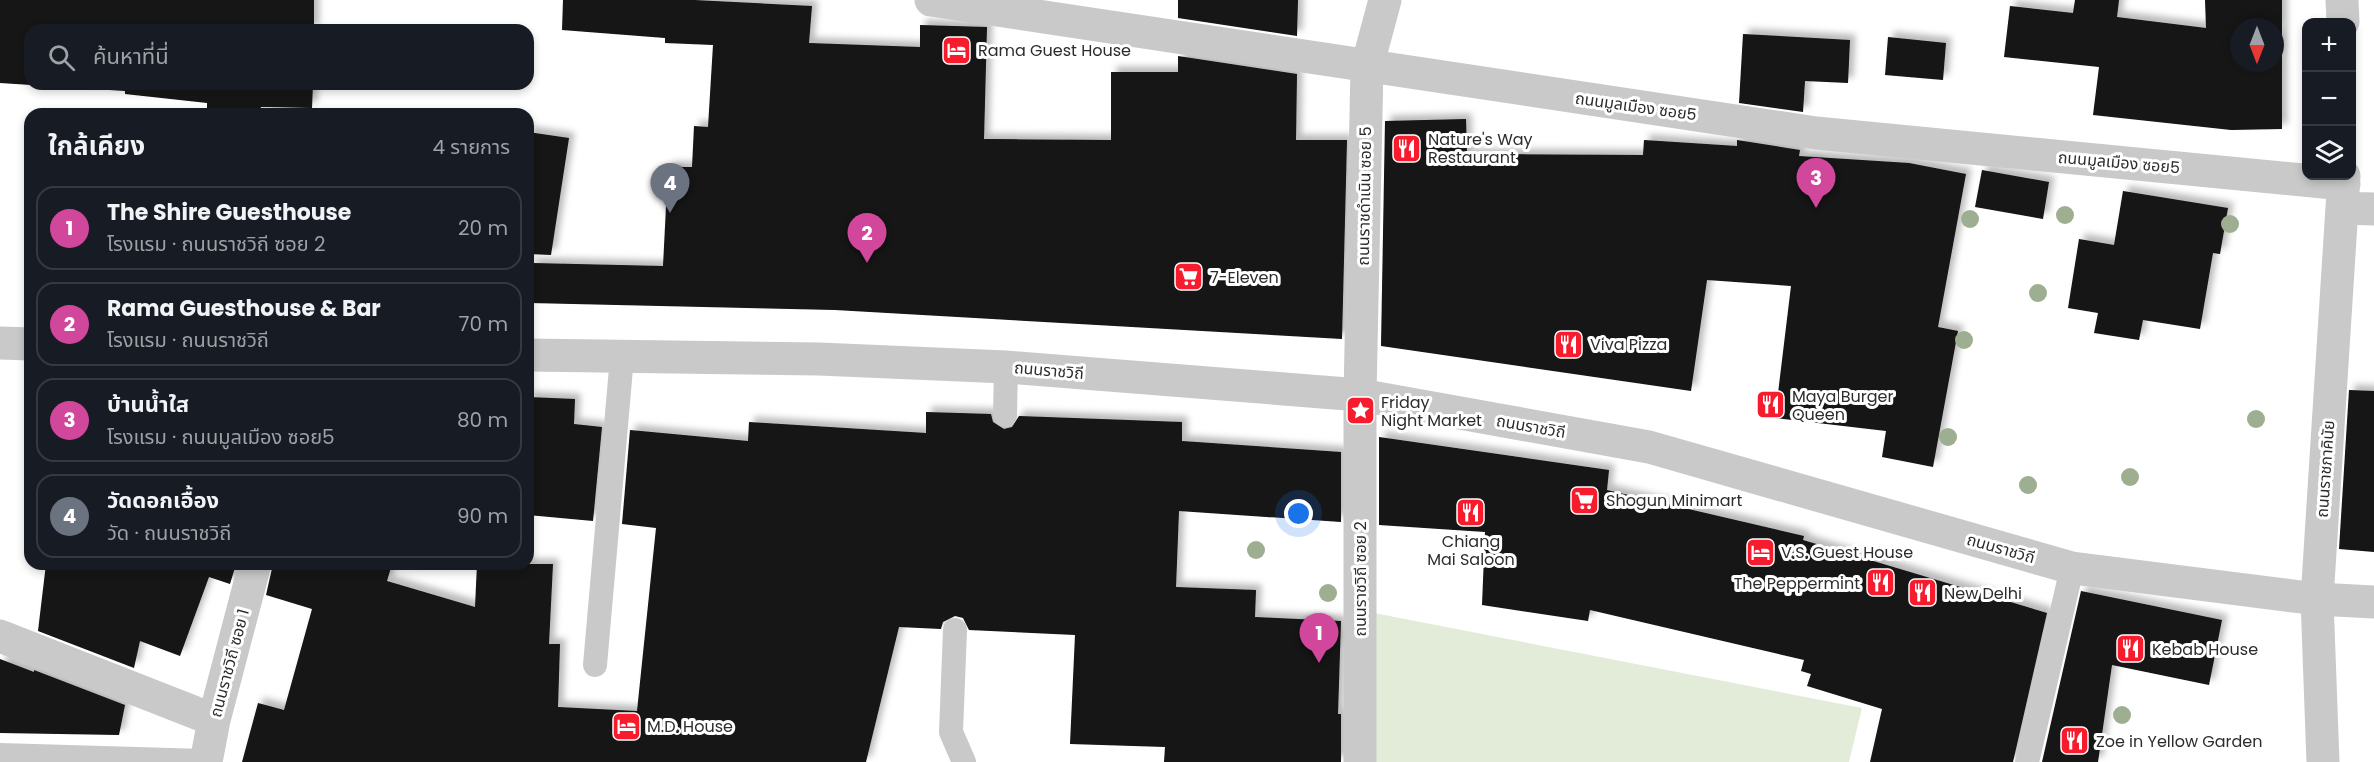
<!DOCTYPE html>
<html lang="th">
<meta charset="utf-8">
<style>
:root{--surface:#171b24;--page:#242831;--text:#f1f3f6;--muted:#9ea1a6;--line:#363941;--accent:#0f766e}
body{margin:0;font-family:Poppins,"Noto Sans Thai",sans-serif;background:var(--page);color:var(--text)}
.controls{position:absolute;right:18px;top:18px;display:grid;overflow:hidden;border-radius:12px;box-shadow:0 3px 9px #0003}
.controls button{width:54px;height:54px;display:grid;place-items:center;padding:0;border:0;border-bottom:2px solid var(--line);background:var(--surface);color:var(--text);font:30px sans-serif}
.compass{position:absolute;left:2230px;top:18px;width:54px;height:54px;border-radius:50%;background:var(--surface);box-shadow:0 3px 9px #0003;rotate:180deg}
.you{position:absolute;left:1299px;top:514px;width:21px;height:21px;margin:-15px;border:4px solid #fff;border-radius:50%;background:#1a73e8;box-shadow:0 0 0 9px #1a73e833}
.badge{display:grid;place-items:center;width:39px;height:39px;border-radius:50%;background:var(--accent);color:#fff;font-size:20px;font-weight:700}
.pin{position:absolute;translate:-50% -50px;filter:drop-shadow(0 2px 3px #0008)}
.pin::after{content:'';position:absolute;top:32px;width:21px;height:18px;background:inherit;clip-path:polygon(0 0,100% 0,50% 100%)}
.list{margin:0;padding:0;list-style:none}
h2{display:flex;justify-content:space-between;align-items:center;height:78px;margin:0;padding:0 24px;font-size:26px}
h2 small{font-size:20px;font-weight:400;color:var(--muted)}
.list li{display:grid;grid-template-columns:39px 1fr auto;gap:18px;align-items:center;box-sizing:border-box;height:84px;margin:0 12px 12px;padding:0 12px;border:2px solid var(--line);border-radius:18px}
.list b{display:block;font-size:22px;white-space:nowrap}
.list p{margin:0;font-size:20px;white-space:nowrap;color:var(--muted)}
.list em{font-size:20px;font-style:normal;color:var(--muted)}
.icon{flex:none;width:33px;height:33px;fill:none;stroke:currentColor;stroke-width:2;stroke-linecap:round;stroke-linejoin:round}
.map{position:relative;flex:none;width:2374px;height:762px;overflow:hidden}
.search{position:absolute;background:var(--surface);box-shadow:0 3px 9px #0003;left:24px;top:24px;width:510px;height:66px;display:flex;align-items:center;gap:15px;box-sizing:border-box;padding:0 21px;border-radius:18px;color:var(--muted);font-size:22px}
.panel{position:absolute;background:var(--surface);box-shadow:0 3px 9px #0003;left:24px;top:108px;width:510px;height:462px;border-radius:18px}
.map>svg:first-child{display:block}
</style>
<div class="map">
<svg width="2374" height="762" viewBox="0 0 2374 762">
<defs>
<filter id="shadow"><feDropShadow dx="5.5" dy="-5.5" stdDeviation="3" flood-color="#0004"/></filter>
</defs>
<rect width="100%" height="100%" fill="#fff"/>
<!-- green -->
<path fill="#e3ecd8" d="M1369 612 1862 708 1849 762H1368Z"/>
<!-- building -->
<path fill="#131313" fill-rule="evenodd" filter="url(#shadow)" d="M0 0H314V30H30V84H313L312 108 261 107 259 114 207 108V103L125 94V91L0 83Z
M563 0H694L812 6 809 43 920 47V25L987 27 984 139 1111 140V72H1178V56L1297 74 1296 140H1347L1342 339 835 310 530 303 532 263 663 266 668 167H692L694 126 708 127 713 45 665 43V38L562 30Z
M1178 0H1298L1297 36 1178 18Z
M2075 0H2119L2117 17 2206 28 2205 0H2282V129L2231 130 2093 115 2099 67 2004 57 2010 6 2073 13ZM2239 27H2275V63H2239Z
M1743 34 1850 40 1848 83 1805 81 1803 112 1739 103Z
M1888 37 1946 43 1943 80 1885 75Z
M1466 119 1467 154 1643 155 1644 140 1737 146V140L1800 150 1799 156 1909 163 1966 174 1938 327 1958 331 1933 467 1882 457 1886 431 1775 418 1791 286 1707 280 1691 391 1381 346 1385 121Z
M528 132 569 138 551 255 528 254Z
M1982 170 2049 182 2043 219 1975 207Z
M2123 191 2228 208 2220 254 2213 253 2200 329 2143 320 2139 340 2094 333 2098 313 2068 308 2079 239 2114 245Z
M2349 390 2374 391V552L2339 549Z
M528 397 575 399 574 424 602 427 593 521 528 515Z
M926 412 991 414 993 422 1004 429 1012 427 1019 416 1182 422V441L1341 452V522L1179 511 1176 587 1256 590 1255 617 1341 621 1338 714H1341V762H1164L1165 747 1070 744 1075 635 969 630 963 618 955 616 943 622 941 629 899 627 866 762H242L258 703 284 710 312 609 266 595 273 564H392L387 581 475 607 477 564H553L549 644H560L558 707 637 711 656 528 622 524 630 430 748 441 749 422 926 433Z
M1379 437 1609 470 1607 490 1804 536 1803 540 2047 613 2013 762H1870L1882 709 1807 686 1811 674 1801 671 1804 660 1590 610 1588 621 1482 605 1485 532 1379 525Z
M46 564H187L197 569 198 564H236L230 584 209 577 180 656 140 641 134 668 38 631Z
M2081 591 2222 620 2209 685 2112 665 2098 762H2042Z
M0 659 34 672V670L125 705 119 735 0 733Z"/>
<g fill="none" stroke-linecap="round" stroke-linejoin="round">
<!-- service -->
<path stroke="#c9c9c9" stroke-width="24" d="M1005 415 1006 367
M955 630 951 732 964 762
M595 665 622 357
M0 755 205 761
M2027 762 2072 568"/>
<!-- minor -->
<path stroke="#c9c9c9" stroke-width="33" d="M931 0 1816 133 2344 184
M2342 0 2343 22
M2342 208 2374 209
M0 636 214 720
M206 762 214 720 255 564
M1360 762V395L1367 67 1385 0
M2323 762 2317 599 2344 176"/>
<!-- tertiary -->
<path stroke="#c9c9c9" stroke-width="33" d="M0 343 30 344
M528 355 819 359 1006 367 1360 395 1649 447 2072 568 2317 599 2374 602"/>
</g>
<!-- trees -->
<g fill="#9eae90">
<circle cx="2065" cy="215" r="9"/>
<circle cx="1970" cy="219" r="9"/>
<circle cx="2230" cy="224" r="9"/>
<circle cx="2038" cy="293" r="9"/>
<circle cx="1964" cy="340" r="9"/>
<circle cx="2256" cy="419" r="9"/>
<circle cx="1948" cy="437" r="9"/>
<circle cx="2130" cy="477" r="9"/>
<circle cx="2028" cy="485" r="9"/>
<circle cx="1256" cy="550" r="9"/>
<circle cx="1328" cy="593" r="9"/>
<circle cx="2122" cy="715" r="9"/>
</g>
<!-- icons -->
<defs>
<symbol id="hotel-square" viewBox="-11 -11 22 22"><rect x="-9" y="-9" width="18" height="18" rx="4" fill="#f61c2d" stroke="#fff"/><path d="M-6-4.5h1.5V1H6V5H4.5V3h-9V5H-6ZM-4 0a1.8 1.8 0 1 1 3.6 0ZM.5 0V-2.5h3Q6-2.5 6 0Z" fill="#fff"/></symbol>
<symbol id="restaurant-square" viewBox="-11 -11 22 22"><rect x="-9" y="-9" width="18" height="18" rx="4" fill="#f61c2d" stroke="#fff"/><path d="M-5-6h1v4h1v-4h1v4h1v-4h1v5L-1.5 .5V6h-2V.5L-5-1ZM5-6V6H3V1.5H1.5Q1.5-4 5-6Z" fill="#fff"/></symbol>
<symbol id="supermarket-square" viewBox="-11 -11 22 22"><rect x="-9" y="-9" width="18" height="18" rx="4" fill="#f61c2d" stroke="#fff"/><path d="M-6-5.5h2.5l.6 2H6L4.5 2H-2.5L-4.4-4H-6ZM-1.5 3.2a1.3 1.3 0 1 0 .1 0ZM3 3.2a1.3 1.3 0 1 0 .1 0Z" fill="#fff"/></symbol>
<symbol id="sight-square" viewBox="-11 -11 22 22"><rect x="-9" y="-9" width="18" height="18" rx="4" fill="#f61c2d" stroke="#fff"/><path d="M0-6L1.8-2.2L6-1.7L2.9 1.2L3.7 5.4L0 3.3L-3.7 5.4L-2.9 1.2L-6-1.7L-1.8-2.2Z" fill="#fff"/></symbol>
</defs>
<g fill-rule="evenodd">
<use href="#hotel-square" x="940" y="34" width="33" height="33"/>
<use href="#restaurant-square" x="1390" y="132" width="33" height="33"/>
<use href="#supermarket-square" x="1172" y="260" width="33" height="33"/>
<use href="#restaurant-square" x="1552" y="328" width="33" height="33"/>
<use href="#restaurant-square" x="1754" y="388" width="33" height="33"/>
<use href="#sight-square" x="1344" y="394" width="33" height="33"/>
<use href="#supermarket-square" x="1568" y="484" width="33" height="33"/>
<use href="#restaurant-square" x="1454" y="496" width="33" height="33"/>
<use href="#hotel-square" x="1744" y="536" width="33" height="33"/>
<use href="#restaurant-square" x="1864" y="566" width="33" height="33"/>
<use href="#restaurant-square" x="1906" y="576" width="33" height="33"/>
<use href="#restaurant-square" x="2114" y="632" width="33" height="33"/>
<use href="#hotel-square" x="610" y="710" width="33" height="33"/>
<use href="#restaurant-square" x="2058" y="724" width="33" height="33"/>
</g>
<g text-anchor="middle" stroke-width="6" stroke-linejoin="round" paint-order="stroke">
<!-- poi labels -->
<g font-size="16" fill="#2c2c2c" stroke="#fff" text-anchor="start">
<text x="978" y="56">Rama Guest House</text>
<text x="1428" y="145">Nature's Way<tspan x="1428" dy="18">Restaurant</tspan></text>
<text x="1210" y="283">7-Eleven</text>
<text x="1590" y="350">Viva Pizza</text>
<text x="1792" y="402">Maya Burger<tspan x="1792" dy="18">Queen</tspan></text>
<text x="1381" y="408">Friday<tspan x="1381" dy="18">Night Market</tspan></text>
<text x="1606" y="506">Shogun Minimart</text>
<text x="1471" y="547" text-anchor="middle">Chiang<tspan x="1471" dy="18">Mai Saloon</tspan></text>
<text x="1781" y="558">V.S. Guest House</text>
<text x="1860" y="589" text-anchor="end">The Peppermint</text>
<text x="1944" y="599">New Delhi</text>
<text x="2152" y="655">Kebab House</text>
<text x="647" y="732">M.D. House</text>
<text x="2096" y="747">Zoe in Yellow Garden</text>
</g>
<!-- street labels -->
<g font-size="16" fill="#2c2c2c" stroke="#fff">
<text transform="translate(1636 106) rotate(8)" y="6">ถนนมูลเมือง ซอย5</text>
<text transform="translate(2119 162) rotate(5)" y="6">ถนนมูลเมือง ซอย5</text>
<text transform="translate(1364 196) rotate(-89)" y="6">ถนนราชดำเนิน ซอย 5</text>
<text transform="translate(1049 370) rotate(5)" y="6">ถนนราชวิถี</text>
<text transform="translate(1531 426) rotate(10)" y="6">ถนนราชวิถี</text>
<text transform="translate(2325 469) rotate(-86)" y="6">ถนนราชภาคินัย</text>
<text transform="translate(2001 548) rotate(16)" y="6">ถนนราชวิถี</text>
<text transform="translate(1360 579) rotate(-90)" y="6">ถนนราชวิถี ซอย 2</text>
<text transform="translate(229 663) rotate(-75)" y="6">ถนนราชวิถี ซอย 1</text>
</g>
</g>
</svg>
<div class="controls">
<button>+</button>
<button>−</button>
<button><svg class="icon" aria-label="layers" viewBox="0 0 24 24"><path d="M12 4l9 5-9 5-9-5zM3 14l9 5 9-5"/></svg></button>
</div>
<svg class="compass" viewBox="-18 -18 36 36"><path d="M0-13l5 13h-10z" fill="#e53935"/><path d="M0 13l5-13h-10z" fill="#9ea1a6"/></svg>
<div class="you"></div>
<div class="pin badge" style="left:1319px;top:663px;background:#d1479c">1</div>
<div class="pin badge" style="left:867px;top:263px;background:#d1479c">2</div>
<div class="pin badge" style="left:1816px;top:208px;background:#d1479c">3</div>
<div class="pin badge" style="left:670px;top:213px;background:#6b7280">4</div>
<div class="search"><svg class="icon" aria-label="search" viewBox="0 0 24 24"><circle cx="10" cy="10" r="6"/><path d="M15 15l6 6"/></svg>ค้นหาที่นี่</div>
<section class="panel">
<h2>ใกล้เคียง<small>4 รายการ</small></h2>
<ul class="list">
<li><span class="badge" style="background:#d1479c">1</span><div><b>The Shire Guesthouse</b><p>โรงแรม · ถนนราชวิถี ซอย 2</p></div><em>20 m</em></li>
<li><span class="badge" style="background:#d1479c">2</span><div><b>Rama Guesthouse &amp; Bar</b><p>โรงแรม · ถนนราชวิถี</p></div><em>70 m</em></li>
<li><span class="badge" style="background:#d1479c">3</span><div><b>บ้านน้ำใส</b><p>โรงแรม · ถนนมูลเมือง ซอย5</p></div><em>80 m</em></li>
<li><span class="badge" style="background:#6b7280">4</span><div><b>วัดดอกเอื้อง</b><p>วัด · ถนนราชวิถี</p></div><em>90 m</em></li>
</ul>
</section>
</div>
